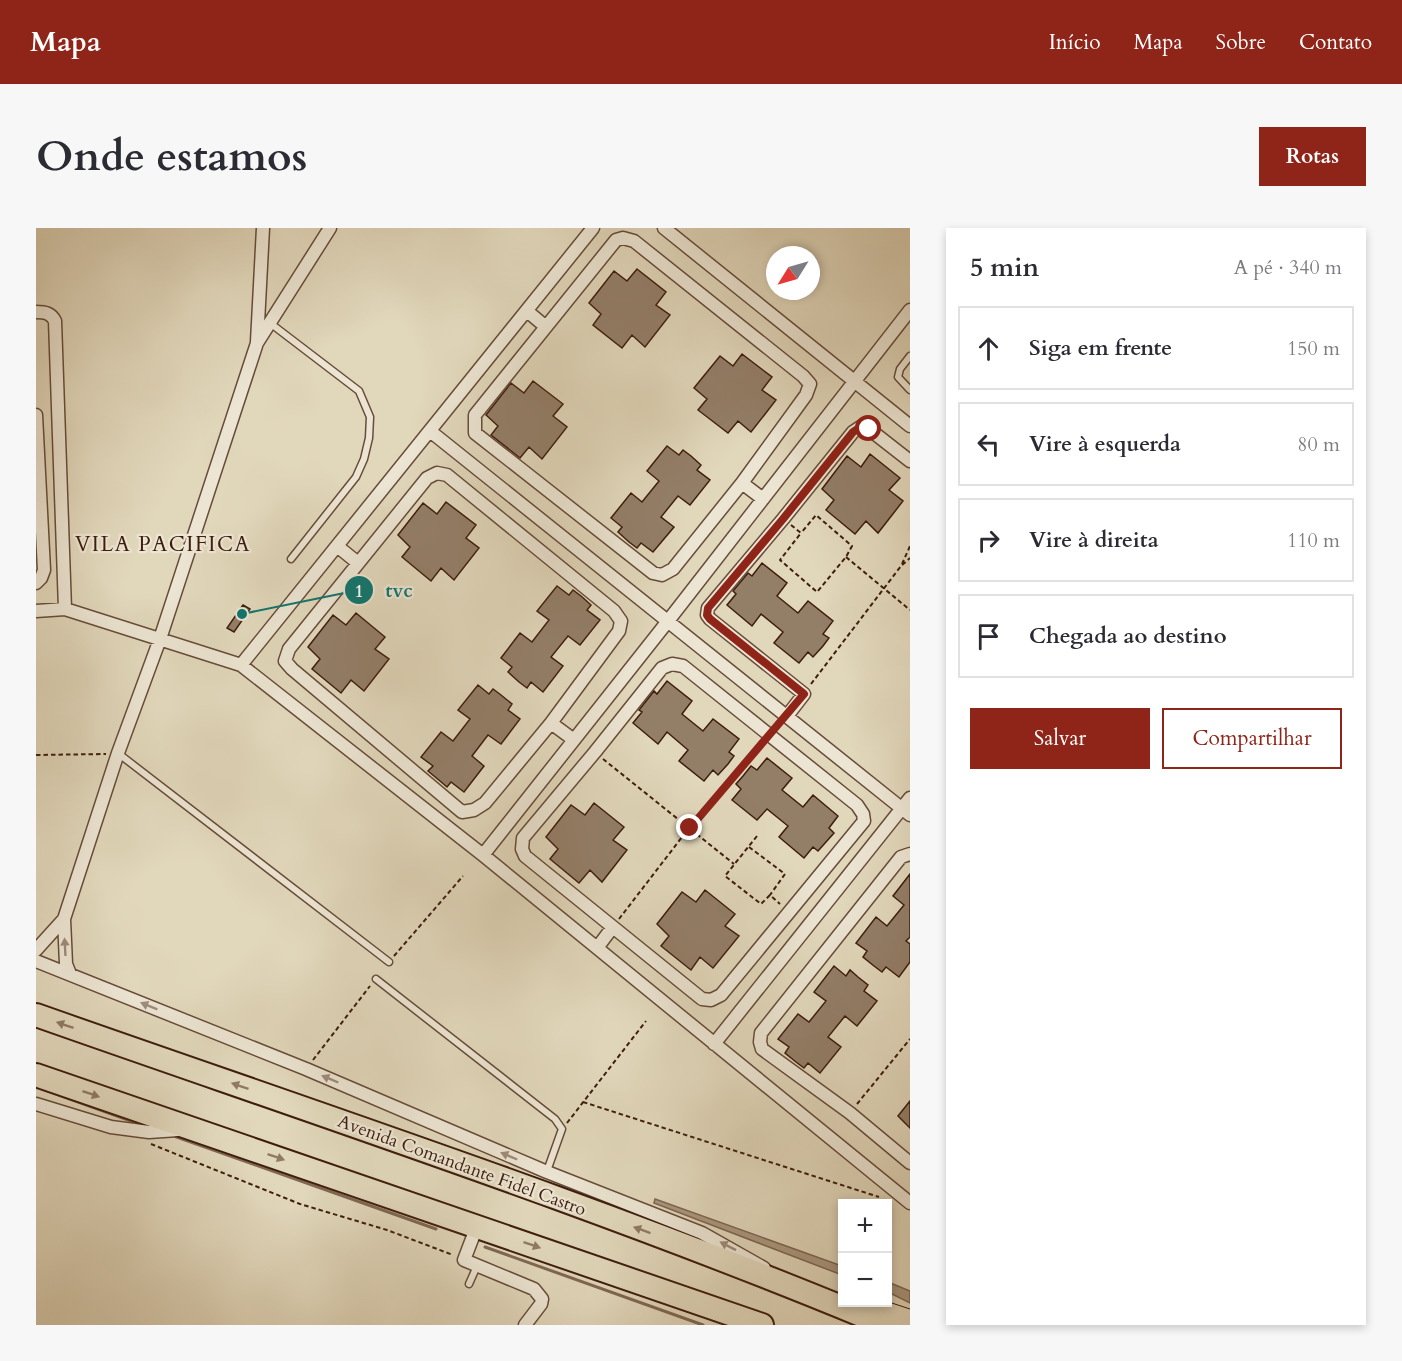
<!DOCTYPE html>
<html lang="pt">
<meta charset="utf-8">
<style>
:root{--surface:#fff;--page:#f7f7f7;--text:#2b2b33;--muted:#7c7c81;--line:#e1e1e2;--accent:#8f2418}
body{margin:0;font-family:Cardo,serif;background:var(--page);color:var(--text)}
.controls{position:absolute;right:18px;bottom:18px;display:grid;overflow:hidden;border-radius:0px;box-shadow:0 3px 9px #0003}
.controls button{width:54px;height:54px;display:grid;place-items:center;padding:0;border:0;border-bottom:2px solid var(--line);background:var(--surface);color:var(--text);font:30px sans-serif}
.compass{position:absolute;left:730px;top:18px;width:54px;height:54px;border-radius:50%;background:var(--surface);box-shadow:0 3px 9px #0003;rotate:233deg}
.stop{position:absolute;width:18px;height:18px;margin:-14px;border:4px solid #8f2418;border-radius:50%;background:#fff}
.stop.end{background:#8f2418;border-color:#fff;box-shadow:0 2px 6px #0008}
.list{margin:0;padding:0;list-style:none}
h2{display:flex;justify-content:space-between;align-items:center;height:78px;margin:0;padding:0 24px;font-size:26px}
h2 small{font-size:20px;font-weight:400;color:var(--muted)}
.list li{display:grid;grid-template-columns:39px 1fr auto;gap:18px;align-items:center;box-sizing:border-box;height:84px;margin:0 12px 12px;padding:0 12px;border:2px solid var(--line);border-radius:0px}
.list b{display:block;font-size:22px;white-space:nowrap}
.list em{font-size:20px;font-style:normal;color:var(--muted)}
.actions{display:flex;gap:12px;padding:18px 24px}
.actions a{flex:1;padding:14px 0;border:2px solid var(--accent);border-radius:0px;text-align:center;font-size:21px;color:var(--accent)}
.actions .main{background:var(--accent);color:#fff}
.icon{flex:none;width:33px;height:33px;fill:none;stroke:currentColor;stroke-width:2;stroke-linecap:round;stroke-linejoin:round}
.map{position:relative;flex:none;width:874px;height:1097px;overflow:hidden;border-radius:0px}
header{display:flex;align-items:center;gap:36px;box-sizing:border-box;height:84px;padding:0 30px;background:var(--accent);color:#fff}
header strong{font-size:28px}
nav{display:flex;gap:33px;margin-inline-start:auto;font-size:21px}
.intro{display:flex;align-items:center;justify-content:space-between;box-sizing:border-box;height:144px;padding:0 36px}
h1{margin:0;font-size:42px}
.button{padding:15px 27px;border-radius:0px;background:var(--accent);color:#fff;font-size:21px;font-weight:700}
main{display:flex;gap:36px;padding:0 36px}
aside{flex:1;background:var(--surface);border-radius:0px;box-shadow:0 3px 9px #0003}
.map>svg:first-child{display:block}
</style>
<header>
<strong>Mapa</strong>
<nav><a>Início</a><a>Mapa</a><a>Sobre</a><a>Contato</a></nav>
</header>
<div class="intro"><h1>Onde estamos</h1><a class="button">Rotas</a></div>
<main>
<div class="map">
<svg width="874" height="1097" viewBox="0 0 874 1097">
<rect width="100%" height="100%" fill="#e1d7bb"/>
<filter id="stains"><feTurbulence type="fractalNoise" baseFrequency=".00333" numOctaves="4"/><feColorMatrix values="0 0 0 0 .2 0 0 0 0 .09 0 0 0 0 .02 0 0 0 .5 -.17"/></filter>
<radialGradient id="worn" r=".72"><stop offset=".6" stop-color="#630" stop-opacity="0"/><stop offset="1" stop-color="#630" stop-opacity=".3"/></radialGradient>
<!-- water -->
<path fill="#aa9880" stroke="#7f6752" stroke-width="1.5" d="M619 971 806 1038V1047L618 975Z
M852 1054 874 1063V1075L852 1064Z"/>
<g fill="none" stroke-linecap="round" stroke-linejoin="round">
<!-- stream -->
<path stroke="#7f6752" stroke-width="3" d="M0 859 109 898
M135 907 400 1001
M449 1019 667 1097"/>
</g>
<!-- building -->
<path fill="#937e68" stroke="#3e1d0e" stroke-width="1.5" d="M601 41 630 64 620 77 634 87 609 119 596 107 586 120 557 97 565 86 553 75 578 43 591 53Z
M706 126 736 149 726 162 740 172 715 204 702 193 692 205 662 182 671 171 658 160 684 128 697 138Z
M497 153 527 176 517 188 531 199 506 231 493 219 484 230 455 207 462 198 450 187 475 155 488 165Z
M631 218 643 227 647 222 655 228 665 237 661 242 674 252 654 277 642 268 625 289 638 299 617 324 605 315 601 320 593 314 582 304 586 299 575 290 595 265 606 274 623 253 611 243Z
M834 226 864 250 853 262 867 273 842 305 830 293 819 306 790 282 798 272 786 261 811 228 825 239Z
M410 274 440 297 430 310 443 320 418 352 405 340 395 353 366 329 374 319 362 307 387 275 401 286Z
M726 335 751 355 741 368 762 385 772 373 797 393 787 406 793 410 787 418 777 429 772 424 763 435 738 415 747 404 725 386 716 398 691 377 700 366 697 363 712 345 716 348Z
M521 358 533 367 537 362 545 368 555 377 551 382 564 392 544 417 532 408 515 429 527 438 507 464 495 454 491 460 483 454 472 444 476 439 465 430 484 405 496 414 513 392 501 383Z
M207 377 214 381 198 404 191 400Z
M320 385 349 409 339 421 353 431 328 463 315 452 305 465 276 441 284 431 272 419 297 387 310 397Z
M631 453 656 473 646 486 667 503 677 491 703 511 693 524 698 528 692 536 682 547 677 542 668 553 643 533 652 522 631 504 622 516 597 495 606 484 603 482 618 463 621 466Z
M442 457 453 466 457 461 465 467 476 476 472 482 484 491 465 516 452 507 436 528 448 538 428 564 415 554 411 559 404 553 392 543 397 538 385 529 405 504 417 513 434 491 422 482Z
M731 530 756 550 746 562 767 579 777 567 802 588 793 600 798 605 782 623 777 619 768 630 743 609 752 598 731 581 721 592 696 572 705 561 700 556 707 548 715 538 721 542Z
M558 575 588 599 577 612 591 622 566 654 554 642 543 655 514 631 522 621 510 609 535 577 549 587Z
M874 646V709L870 713 874 716V734L863 749 850 739 846 744 838 738 827 729 831 723 820 715 840 689 851 698 868 677 857 668Z
M669 662 699 686 689 698 703 708 677 740 664 729 655 742 625 718 633 708 621 696 646 664 660 674Z
M798 738 810 748 814 742 822 749 832 757 828 763 841 773 821 798 809 788 792 809 805 819 784 845 772 835 768 840 760 834 749 825 753 819 742 811 762 786 773 794 790 773 778 764Z
M874 873V900L862 888Z"/>
<g fill="none" stroke-linecap="round" stroke-linejoin="round">
<defs>
<path id="service" d="M234 95 323 163 334 189 333 210 328 231 320 249 255 331
M874 128 864 141 862 149 874 162
M83 526 353 734
M340 751 519 891 526 901 511 943
M433 1056 441 1038"/>
<path id="minor" d="M628 0 874 198
M587 10 598 13 767 148 774 156 770 167 706 255 637 341 626 347 617 345 439 205V187L580 12Z
M491 83 510 99
M0 84C9 84 15 85 19 93L29 381
M221 114 227 0
M0 187 8 342 5 350 0 355
M394 203 874 587
M401 245 411 247 578 383 585 393 583 403 515 495 449 575 438 582 426 584 256 441 249 433 253 421 391 250Z
M706 255 727 271
M301 318 322 335
M0 383 29 381 205 437 447 627 874 975
M636 436 647 438 821 577 827 586 828 593 685 767 675 772 666 771 489 628 486 621 487 610 559 524 626 440Z
M205 437 557 0
M751 488 768 466 674 391 671 387 672 380 747 291 817 204 826 198 833 201 874 233
M515 495 538 512
M874 626 865 629 725 805 724 814 726 821 814 885 874 935
M447 627 632 393 874 82
M561 720 576 700
M0 722 28 691
M0 733 270 841 511 944 666 1005 728 1040
M34 746 30 736 28 691 82 525 124 411 221 115 294 0
M678 816 874 570
M0 876 75 899 113 904 142 902
M441 998 428 1032 498 1061 506 1071 505 1076 489 1097"/>
<path id="primary" d="M819 1074 874 1092"/>
<path id="motorway" d="M0 787C284 887 571 981 849 1097
M0 847 726 1097"/>
</defs>
<!-- service casing -->
<use href="#service" stroke="#674c39" stroke-width="9"/>
<!-- minor casing -->
<use href="#minor" stroke="#674c39" stroke-width="15"/>
<!-- primary casing -->
<use href="#primary" stroke="#3e1d0e" stroke-width="22"/>
<!-- motorway casing -->
<use href="#motorway" stroke="#3e1d0e" stroke-width="26"/>
<!-- path -->
<path stroke="#3e1d0e" stroke-width="2" stroke-dasharray="4.5 3" stroke-linecap="butt" d="M755 297 765 305 744 332 781 364 810 329 816 318 780 287 765 305
M810 329 874 382
M866 336 874 318
M775 456 865 338 874 330
M0 527 70 526
M567 531 698 636
M721 608 689 648 725 676 734 667 744 676
M713 619 749 646 734 667
M583 691 653 600 725 515
M358 728 427 648
M277 832 334 758
M547 874 843 969
M821 876 874 811
M531 895 610 793
M115 916 264 976 351 1002 417 1027"/>
<!-- service -->
<use href="#service" stroke="#ece5d3" stroke-width="6"/>
<!-- minor -->
<use href="#minor" stroke="#ece5d3" stroke-width="12"/>
<!-- primary -->
<use href="#primary" stroke="#e1d7bb" stroke-width="20"/>
<!-- motorway -->
<use href="#motorway" stroke="#e1d7bb" stroke-width="22"/>
</g>
<!-- one-way arrows -->
<defs><path id="oneway-solid" d="M-6-.8H1V-3.2L6.5 0L1 3.2V.8H-6Z" transform="scale(1.5)"/></defs>
<g fill="#9e8b7a">
<use href="#oneway-solid" transform="translate(29 719) rotate(-93)"/>
<use href="#oneway-solid" transform="translate(113 778) rotate(-158)"/>
<use href="#oneway-solid" transform="translate(294 851) rotate(-157)"/>
<use href="#oneway-solid" transform="translate(473 928) rotate(-157)"/>
<use href="#oneway-solid" transform="translate(692 1018) rotate(-153)"/>
</g>
<g fill="#907a64">
<use href="#oneway-solid" transform="translate(29 797) rotate(-161)"/>
<use href="#oneway-solid" transform="translate(204 858) rotate(-161)"/>
<use href="#oneway-solid" transform="translate(55 866) rotate(19)"/>
<use href="#oneway-solid" transform="translate(240 929) rotate(19)"/>
<use href="#oneway-solid" transform="translate(606 1002) rotate(-160)"/>
<use href="#oneway-solid" transform="translate(496 1017) rotate(19)"/>
</g>
<g fill="none" stroke-linecap="round" stroke-linejoin="round">
<!-- route -->
<path stroke="#8f2418" stroke-width="8" d="M654 600 768 466 674 391 671 387 672 380 747 291 817 204 826 198 833 201"/>
</g>
<g text-anchor="middle" stroke-width="4.5" stroke-linejoin="round" paint-order="stroke">
<!-- street labels -->
<g font-size="18" fill="#3e1d0e" stroke="#ece5d3">
<text transform="translate(426 937) rotate(20)" y="6">Avenida Comandante Fidel Castro</text>
</g>
<!-- quarter labels -->
<g font-size="21" letter-spacing="1.5" fill="#3e1d0e" stroke="#ece5d3">
<text x="127" y="323">VILA PACIFICA</text>
</g>
</g>
<!-- callouts -->
<path fill="none" stroke="#0f766e" stroke-width="2" d="M206 386L323 362"/>
<g fill="#0f766e" stroke="#ece5d3" stroke-width="2">
<circle cx="206" cy="386" r="6"/>
<circle cx="323" cy="362" r="15"/>
</g>
<g font-size="18" text-anchor="middle" font-weight="bold" fill="#fff">
<text x="323" y="369">1</text>
</g>
<g font-size="20" text-anchor="middle" font-weight="bold" fill="#0f766e" stroke="#ece5d3" stroke-width="4.5" stroke-linejoin="round" paint-order="stroke">
<text x="363" y="369">tvc</text>
</g>
<rect width="100%" height="100%" filter="url(#stains)"/>
<rect width="100%" height="100%" fill="url(#worn)"/>
</svg>
<div class="controls">
<button>+</button>
<button>−</button>
</div>
<svg class="compass" viewBox="-18 -18 36 36"><path d="M0-13l5 13h-10z" fill="#e53935"/><path d="M0 13l5-13h-10z" fill="#7c7c81"/></svg>
<div class="stop" style="left:833px;top:201px"></div>
<div class="stop end" style="left:654px;top:600px"></div>
</div>
<aside>
<h2>5 min<small>A pé · 340 m</small></h2>
<ul class="list">
<li><svg class="icon" aria-label="ahead" viewBox="0 0 24 24"><path d="M12 20V5M6 11l6-6 6 6"/></svg><div><b>Siga em frente</b></div><em>150 m</em></li>
<li><svg class="icon" aria-label="left" viewBox="0 0 24 24"><path d="M17 20v-9H6M10 6l-5 5 5 5"/></svg><div><b>Vire à esquerda</b></div><em>80 m</em></li>
<li><svg class="icon" aria-label="right" viewBox="0 0 24 24"><path d="M7 20v-9h11M14 6l5 5-5 5"/></svg><div><b>Vire à direita</b></div><em>110 m</em></li>
<li><svg class="icon" aria-label="arrive" viewBox="0 0 24 24"><path d="M6 21V4h12l-3 4 3 4H6"/></svg><div><b>Chegada ao destino</b></div></li>
</ul>
<div class="actions"><a class="main">Salvar</a><a>Compartilhar</a></div>
</aside>
</main>
